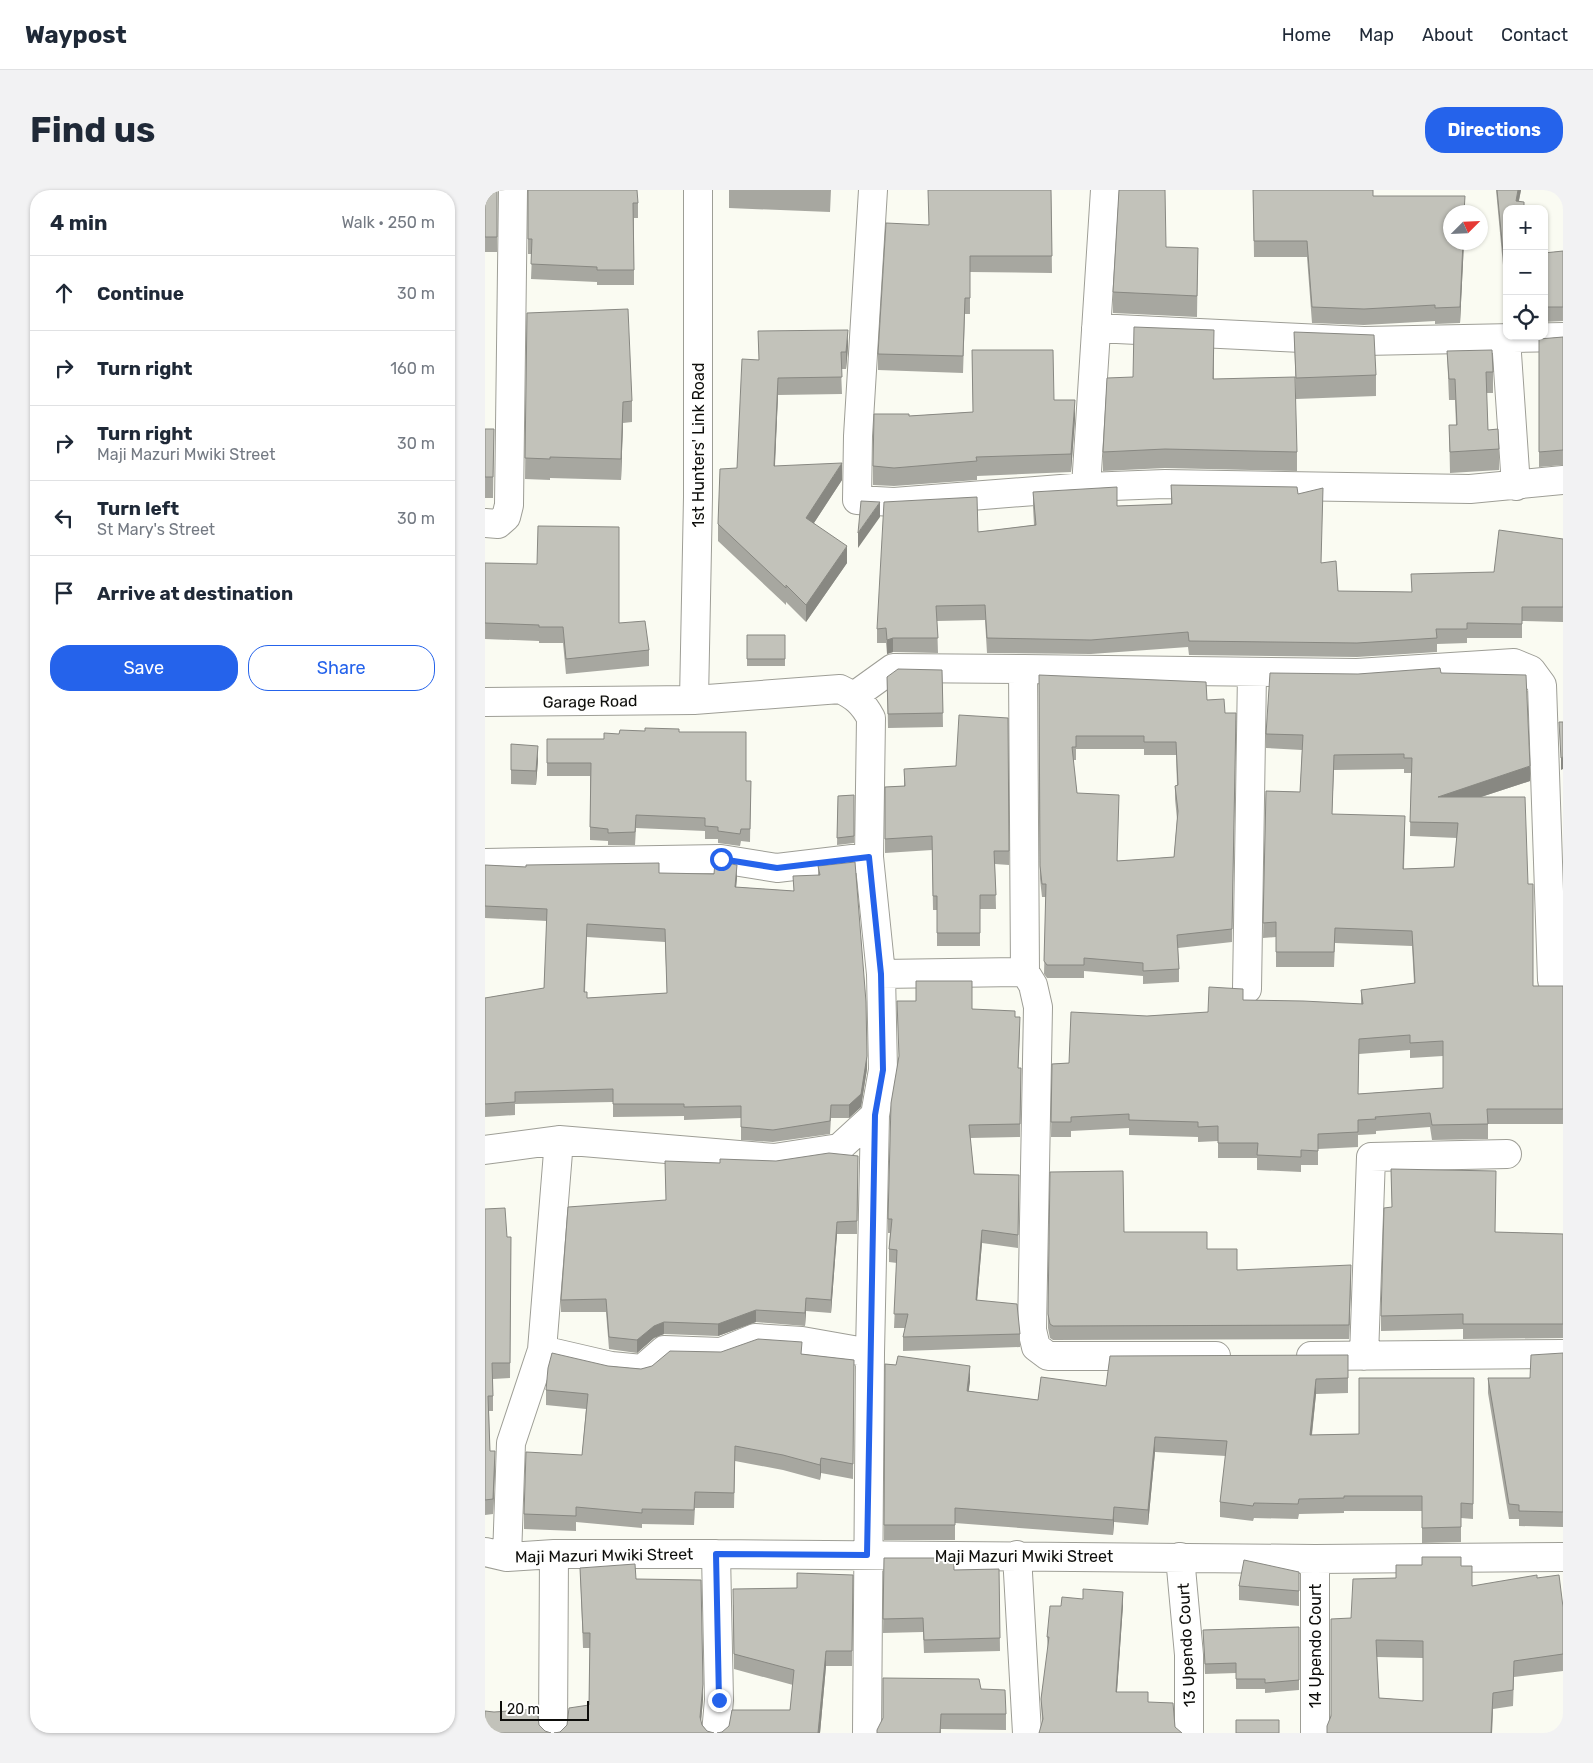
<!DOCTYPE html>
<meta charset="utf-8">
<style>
:root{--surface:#fff;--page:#f2f2f3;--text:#1f2937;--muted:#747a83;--line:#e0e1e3;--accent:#2563eb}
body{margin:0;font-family:Rubik,sans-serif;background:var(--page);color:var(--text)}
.controls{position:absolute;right:15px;top:15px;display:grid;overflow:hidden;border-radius:10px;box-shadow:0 1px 4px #0004}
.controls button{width:45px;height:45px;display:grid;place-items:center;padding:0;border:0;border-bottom:1px solid var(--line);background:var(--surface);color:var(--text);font:25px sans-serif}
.compass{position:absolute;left:958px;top:15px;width:45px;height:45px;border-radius:50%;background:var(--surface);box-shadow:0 1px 4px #0004;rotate:66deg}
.scale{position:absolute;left:15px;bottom:12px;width:89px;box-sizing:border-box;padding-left:5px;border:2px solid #0e0e0b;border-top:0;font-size:14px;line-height:18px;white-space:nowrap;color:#0e0e0b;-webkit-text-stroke:4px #fffffe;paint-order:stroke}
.stop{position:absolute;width:15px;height:15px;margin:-11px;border:4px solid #2563eb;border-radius:50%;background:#fff}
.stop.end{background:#2563eb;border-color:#fff;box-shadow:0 1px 5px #0008}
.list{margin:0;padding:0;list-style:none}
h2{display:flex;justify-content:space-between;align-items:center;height:65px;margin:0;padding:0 20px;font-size:21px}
h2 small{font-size:16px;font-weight:400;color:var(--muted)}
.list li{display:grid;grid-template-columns:32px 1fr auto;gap:15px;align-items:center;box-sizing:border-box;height:75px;padding:0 20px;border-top:1px solid var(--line)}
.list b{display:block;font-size:19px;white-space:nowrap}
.list p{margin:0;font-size:16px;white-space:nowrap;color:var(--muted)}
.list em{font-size:16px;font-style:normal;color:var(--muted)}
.actions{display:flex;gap:10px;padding:15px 20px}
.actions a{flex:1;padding:11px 0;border:1px solid var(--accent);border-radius:20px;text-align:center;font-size:18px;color:var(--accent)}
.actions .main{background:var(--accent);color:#fff}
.icon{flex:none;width:28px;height:28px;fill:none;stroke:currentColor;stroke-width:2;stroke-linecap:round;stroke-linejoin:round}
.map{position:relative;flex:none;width:1078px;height:1543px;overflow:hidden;border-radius:20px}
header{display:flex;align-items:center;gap:30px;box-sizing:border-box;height:70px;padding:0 25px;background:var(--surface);border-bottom:1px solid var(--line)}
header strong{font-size:24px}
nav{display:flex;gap:28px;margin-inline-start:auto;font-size:18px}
.intro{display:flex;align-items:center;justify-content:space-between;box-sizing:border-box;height:120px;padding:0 30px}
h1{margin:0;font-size:35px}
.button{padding:12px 22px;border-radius:20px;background:var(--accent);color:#fff;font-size:18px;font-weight:700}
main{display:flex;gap:30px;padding:0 30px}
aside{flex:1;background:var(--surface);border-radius:20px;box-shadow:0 1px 4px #0004}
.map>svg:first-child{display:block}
</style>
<header>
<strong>Waypost</strong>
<nav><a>Home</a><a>Map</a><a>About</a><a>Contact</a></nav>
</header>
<div class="intro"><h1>Find us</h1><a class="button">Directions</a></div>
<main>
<aside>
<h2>4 min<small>Walk · 250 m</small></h2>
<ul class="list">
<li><svg class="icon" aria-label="ahead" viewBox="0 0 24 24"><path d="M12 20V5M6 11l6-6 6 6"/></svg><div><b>Continue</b></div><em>30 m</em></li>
<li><svg class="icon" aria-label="right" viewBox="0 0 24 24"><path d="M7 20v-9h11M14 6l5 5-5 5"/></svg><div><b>Turn right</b></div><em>160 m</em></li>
<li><svg class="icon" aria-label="right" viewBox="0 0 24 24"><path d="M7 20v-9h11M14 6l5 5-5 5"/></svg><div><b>Turn right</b><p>Maji Mazuri Mwiki Street</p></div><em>30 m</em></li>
<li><svg class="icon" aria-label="left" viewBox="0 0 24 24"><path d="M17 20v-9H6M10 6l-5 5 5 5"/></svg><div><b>Turn left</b><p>St Mary's Street</p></div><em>30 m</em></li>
<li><svg class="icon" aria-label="arrive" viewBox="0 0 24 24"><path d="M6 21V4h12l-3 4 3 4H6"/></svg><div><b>Arrive at destination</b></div></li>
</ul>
<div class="actions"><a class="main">Save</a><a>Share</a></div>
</aside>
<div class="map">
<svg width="1078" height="1543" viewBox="0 0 1078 1543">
<rect width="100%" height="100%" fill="#fafbf2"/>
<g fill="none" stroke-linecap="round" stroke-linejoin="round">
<defs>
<path id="minor" d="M388 0 373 246 372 310 409 312 601 297 680 294 985 299 1078 290
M611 138 879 151 1078 147
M1021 149 1031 296
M601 297 620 0
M0 333 13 334 21 327 24 315 28 0
M369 506 408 478 538 479
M209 510 213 307V0
M0 512 209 510 355 499C370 506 378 513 386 528L384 667 396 784 398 880 390 925 385 1163 382 1543
M0 673 236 669 292 678 384 667
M540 782 538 479 872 483 1029 473 1046 480 1057 495 1067 790 1078 792
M396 784 540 782 548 795 553 817 547 1140 551 1157 563 1166H731
M762 799 767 483
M0 960 74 950 289 968 354 958 390 925
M57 1160 126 1176 157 1179 179 1160 236 1162 270 1148 317 1151 385 1163
M826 1166 1078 1164
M879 1166 886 967 1022 964
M0 1362 22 1367 69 1364H231L830 1369 1078 1367
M532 1365 542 1543
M22 1367 26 1253 57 1160 74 950
M695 1367 704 1465V1543
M68 1543 69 1364
M231 1543 234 1510 231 1364
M830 1543V1369"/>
</defs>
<!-- minor casing -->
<use href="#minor" stroke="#9e9e96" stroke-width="30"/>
<!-- minor -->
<use href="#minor" stroke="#fff" stroke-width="28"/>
</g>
<!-- wall -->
<path fill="#a7a7a0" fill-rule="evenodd" d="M0 0H12V62H0Z
M43 0 153 13V28H149V95H112V92L46 89 47 64H43Z
M244 0H346L345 22 244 18Z
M566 0 567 83 485 82V124H480L478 183 393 180V164L443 35Z
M768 0 888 6 966 52H979L975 133 950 134V131L879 135 827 133 822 67H769Z
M1011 0H1036L1034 11 1022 19V118Z
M713 58 712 127 628 123V102Z
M1078 61V131L1059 132V63Z
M42 123 147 211V232L138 233 136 290 65 288V290L40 289Z
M809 142 891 185V206L811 209Z
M1078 147V275L1054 277V149Z
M363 157 361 179H356L357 204 293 205 290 276 357 290 329 333 362 373 321 432 301 412V415L233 351V334L252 278 274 170Z
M729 159V189L812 262V281L680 278 618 281V262L648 187Z
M487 160 569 210 590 229 586 282 492 286V290L409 296 388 295V276L424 226 488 222Z
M962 161 1008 182V203H1001L1003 240 1014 259V280L965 283 964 235H971L970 210H964Z
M0 239H9L8 308H0Z
M686 295 813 304 836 373 853 401 926 402 1009 382 1078 349V432L1037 431V448H982V453L952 454V462L872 467 704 465 703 457 606 464 502 463 500 430 452 431 453 463 408 462 402 464 401 453H392V439L493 342 549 335 548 317V302L632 316 686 314Z
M0 373 134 433 164 460V476L81 484 78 453H54V451L0 449Z
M262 445H300V476H262Z
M457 480 458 537 403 538 402 487Z
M956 483 1045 591 996 607 1043 694 1048 796H1078V934H1003V949L947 950 945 937 891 941V944L873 945V957L833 959V975H816V982L772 980V968H733V951L713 952V947L644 945V938L586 941V947H566L567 874 584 873 662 826 723 822 758 810 876 814V800L929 793 927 756 850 753 849 777H791V747L778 748 781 601 815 602 817 560 781 558V544L873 484ZM919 579V583H926L925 646 972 648 969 677 919 679 920 641 847 624 849 580ZM925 860V868L958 866V898L873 904 874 864Z
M554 485 722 510 740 523H751L747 752 693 758 694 779V792L658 794V786L599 781V788H562L559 784 561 707H557L555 689ZM591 559H659V565H691L692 595 690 596V609L692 629 689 667 633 671 592 603 588 570H591Z
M160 541 194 542 261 591H266L265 652 256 651 255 656 233 653V649H220V641L151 638 150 655H123V651L105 650V586H62V549H119L134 544Z
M26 554 53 570 51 595 26 594Z
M419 579 524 661V675L510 674 511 719H495V756H452V720H448L447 660 400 663V597L419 596Z
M369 605V653L352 655 353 606Z
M0 675 252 687 251 697 308 701 333 685V676L382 879 376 917 364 928H346L345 944 288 952 256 950V928L199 930V926L128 927V912L30 914V925L0 927V808L59 798 62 731 0 728ZM102 747 180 752 182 803 102 808 100 802Z
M487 819 530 827 535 841 533 878H536L535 947 485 948 489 984 534 985 533 1058 497 1053 492 1110 535 1144V1157L418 1161V1147L420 1138H409L412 1073 404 1072V1059L405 1043H403V1029Z
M373 966 372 1044H352L346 1123 321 1121 320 1136 271 1132 233 1146 179 1144 169 1148 152 1163 124 1159 121 1122H76V1110L181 1010 235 973 291 971Z
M906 979 1010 1042 1078 1044V1148L978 1149V1139L896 1141V1126L907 1017Z
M0 1019 22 1047H26L25 1188 8 1189V1221H4L5 1261 10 1276 8 1324 0 1325Z
M639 1042 722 1059 752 1080 866 1090 864 1149 568 1150 565 1148 563 1138V1124Z
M236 1162 317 1164 369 1170 368 1289 336 1283 335 1290 298 1280 250 1271 249 1318H210L209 1335 157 1334V1338L91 1332V1341L39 1339V1324L97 1265 101 1219 61 1215V1200L123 1176 156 1179Z
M1078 1163V1337L1034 1336V1329H1024L1003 1203V1188H1045Z
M863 1165V1203L831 1204 827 1245 874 1244 989 1188 988 1329 976 1328V1352L937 1353V1321H859V1323L814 1324 813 1329 769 1328 768 1331 735 1327V1312L741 1266 670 1262 663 1335 629 1332 628 1345 470 1333V1350H399L400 1174 411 1175 485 1191 483 1201 553 1210 621 1196Z
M399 1368 469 1380 514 1379 515 1461 439 1463 438 1442 398 1443Z
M976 1376 987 1396 1052 1388 1078 1417V1481L1029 1487 1028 1516 1008 1519 1007 1543H842L866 1428 911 1388ZM892 1467 938 1468V1511L894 1508Z
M95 1378 151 1389 218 1509 216 1532 217 1535 222 1541 75 1542 104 1515 105 1458H98Z
M814 1382V1416L754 1410V1396Z
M368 1385 367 1476H341L335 1543 237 1542 305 1520 308 1495 249 1479 248 1415Z
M638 1415 632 1502 663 1512 690 1537 557 1532 556 1509 563 1460 562 1447 576 1416Z
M814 1437V1500L780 1503V1499H751V1483L720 1484 718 1440Z
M496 1499 521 1524V1540L456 1539V1543H392Z"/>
<!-- shaded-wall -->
<path fill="#888882" d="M1033 0H1036L1032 19 1031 11Z
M978 52H979L975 133V117Z
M363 140V157L361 179V162Z
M293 188V205L289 293V276Z
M590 210V229L586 282V264Z
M138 212V233L136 290V269Z
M357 273V290L321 345V328Z
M395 312V327L373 358V343Z
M362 356V373L321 432V415Z
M408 448V462L402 464V450Z
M53 556V570L51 595V581Z
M1078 567V579L1076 580V568Z
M1045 576V591L953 621V607Z
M252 675V687L250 710V697Z
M382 866V879L376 917 364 928V915Z
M352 1032V1044L346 1123V1110Z
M497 1040V1053L491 1123V1110Z
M866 1075V1090L864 1149V1135Z
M321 1108V1121L320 1136V1123Z
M271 1120V1132L233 1146V1134Z
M179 1132V1144L169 1148 152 1163V1150L169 1136Z
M485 1176V1191L482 1216V1201Z
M831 1189V1204L825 1260V1245Z
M670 1247V1262L663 1335V1320Z
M10 1261V1276L8 1324V1309Z
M336 1268V1283L335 1290V1275Z
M629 1317V1332L628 1345V1330Z
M638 1402V1415L631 1515V1502Z
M341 1461V1476L335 1543H333Z
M218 1494V1509L215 1542V1527Z
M1008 1503 1007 1543H1006Z"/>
<!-- building -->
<path fill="#c2c2ba" stroke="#888882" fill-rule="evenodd" d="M0 0H12V47H0Z
M43 0H152L153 13H148L149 80H112V77L46 74 47 49H43Z
M443 0H566L567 66H485V108H480L478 166 393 164 401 33 444 35Z
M634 0H680L681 57 713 58 712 106 628 102Z
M768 0H888V6H980L979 22H966V52H978L975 117 950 118V115L879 119 827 117 822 51H769Z
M1012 0H1033L1031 11 1039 12V19H1022V103Z
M1078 61V117H1059V63Z
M143 119 147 211 138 212 136 269 65 267V269L40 268 42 123Z
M649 137 729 140 728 189 810 187 812 262 680 259 618 262 622 188 648 187Z
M363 140 361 162H356L357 187 293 188 289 276 357 273 321 328 362 356 321 415 301 395V398L233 334 235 279 252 278 257 169 274 170 273 141Z
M809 142 889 145 891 185 811 188Z
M1078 147V260L1054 262V149Z
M487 160H568L569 210H590L586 264 491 267 492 271 409 278 388 276 389 224H424V226L488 222Z
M1007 160 1008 182H1001L1003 240 1013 239 1014 259 965 262 964 235H972L970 189H964L962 161Z
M0 239H9L8 287H0Z
M686 295 812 297 813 304 838 298 836 373 851 371 853 401 927 402 926 384 1009 382 1014 340 1078 349V417H1037V434L982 433V439H951L952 448 872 453 704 451 703 442 606 450 502 448 500 415 451 416 453 448H408L402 450 401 438 392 439 399 312 492 307 493 342 551 335 548 302 632 297V316L687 314Z
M376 311 395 312 373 343Z
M53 336 134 337V433L160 431 164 460 81 469 78 437H54V435L0 433V373L52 374Z
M262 445H300V469H262Z
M955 478 956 483 1041 485 1045 576 953 607H1040L1043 694H1048V796H1078V919H1002L1003 934 947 935 945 923 890 927 891 929 873 930V942L833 944V961L816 960V967L772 965 773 953H733V936L713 937V932L644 930V924L586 927V932H566L567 874 584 873 586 822 662 826 723 822 724 797 758 799V810L818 811 878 814 876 800 930 793 927 741 850 738 849 762H791V732L778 733 781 601 815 602 818 545 781 544 785 483 873 484ZM919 564V568H927L925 632 973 633 969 677 918 679 920 626 847 624 849 565ZM925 845V853L958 851V898L873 904 874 849Z
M413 479 457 480 458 523 403 524 402 487Z
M554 485 721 492 722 510 739 509 740 523H751L747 739 692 745 694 779 658 781V773L599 768V775H562L559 771 561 694H557L555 676ZM591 546H659V552H691L693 595 690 596 693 621 689 667 632 671 634 605 592 603 587 557H591Z
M474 525 523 528 524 661H509L511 705H495V743H452V706H448L447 646 400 649V597L420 596 419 579 471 576Z
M1074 532H1078V567L1076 568Z
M160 538 194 539V542H261V591H266L265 639H256L255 644 233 641V637L220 636V628L151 625 150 642 123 643V639L105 637 106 573H62V549H119V543L134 544 135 540 160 541Z
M26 554 53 556 51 581 26 580Z
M369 605V646L352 648 353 606Z
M230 672H235L252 675 250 697 309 701 308 686 335 685 333 676 370 672 381 812 382 866 376 904 364 915H346L345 931 288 940 256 937V916L199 917V914H128V899L30 902V912L0 914V808L59 798 62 719 0 716V675L41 677V675L174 673V683L229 684ZM102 734 180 739 182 803 102 808V802H99Z
M431 791H487V819L530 821V827H535L533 878H536L535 934 484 935 489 984 534 985 533 1045 497 1040 491 1110 532 1114 535 1144 418 1147 423 1124H409L412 1060 404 1059 407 1029H403L406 913 414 866 412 811H431Z
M344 963 373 966 372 1031 352 1032 346 1110 321 1108 320 1123 271 1120 233 1134 179 1132 169 1136 152 1150 124 1147 121 1109 76 1110 83 1017 181 1010 180 971 235 973V969L291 971Z
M906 979 1011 981 1010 1042 1078 1044V1134H978V1124L896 1126 899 1018 907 1017Z
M638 981 639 1042H722V1059H752V1080L866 1075 864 1135 568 1136 565 1134 563 1124 565 982Z
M20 1018 22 1047H26L25 1173H7L8 1206H3L5 1261H10L8 1309 0 1310V1019Z
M273 1149 317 1152 316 1164 369 1170 368 1274 336 1268 335 1275 298 1265 250 1256 249 1303 210 1302 209 1320 157 1319V1323L91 1317V1326L39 1324 41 1262 97 1265 103 1204 61 1200 63 1178 67 1163 123 1176 156 1179 167 1176 185 1161 236 1162Z
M1078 1163V1322L1034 1321V1315L1024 1314 1003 1188H1045L1046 1165Z
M863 1165V1188L831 1189 825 1245 874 1244V1188H989L988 1314 976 1313V1337L937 1338V1306H859V1308L814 1309 813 1314 769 1313 768 1316 735 1312 742 1251 670 1247 663 1320 629 1317 628 1330 470 1318V1335H399L400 1174 411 1175 413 1166 485 1176 482 1201 553 1210 556 1187 621 1196 625 1166Z
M937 1367H976V1376H987V1396L1052 1385V1388L1074 1385 1078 1417V1464L1029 1471 1028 1500 1008 1503 1006 1543H842V1536L846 1526V1429L866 1428 868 1389 911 1388V1375H937ZM891 1450 938 1451V1511L894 1508Z
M399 1368H469V1380L514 1379 515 1448 439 1450 438 1428 398 1429Z
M759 1370 814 1382V1401L754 1396Z
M150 1374 151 1389 216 1390 218 1494 215 1527 217 1535 222 1541 229 1543H69L75 1542 82 1535 84 1518 104 1515 105 1443H98L95 1378Z
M312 1383 368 1385 367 1461H341L333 1543H232L237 1542 244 1536 247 1520H305L309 1480 249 1464 248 1399 312 1398Z
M598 1399 638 1402 631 1502H663V1512L688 1513 690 1537 697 1543H554L558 1529 556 1509 564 1447H562L565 1416H576L577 1407 598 1409Z
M814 1437V1490L780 1493V1489H751V1473L720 1474 718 1440Z
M398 1488 494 1489 496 1499 520 1500 521 1524H456L455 1543H392V1540L398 1528Z
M52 1519 54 1535 60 1541 66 1543H0V1521L9 1522Z
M751 1530H794V1543H751Z"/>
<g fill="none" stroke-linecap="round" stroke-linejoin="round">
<!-- route -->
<path stroke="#2563eb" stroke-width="6" d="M234 1510 231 1364 382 1365 390 925 398 880 396 784 384 667 292 678 236 669"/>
</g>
<g text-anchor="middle" stroke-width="4" stroke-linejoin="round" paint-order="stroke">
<!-- street labels -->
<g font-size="16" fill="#0e0e0b" stroke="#fffffe">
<text transform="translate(213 255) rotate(-90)" y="6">1st Hunters' Link Road</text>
<text transform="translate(105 511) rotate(-1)" y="6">Garage Road</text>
<text transform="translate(119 1365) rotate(-1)" y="6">Maji Mazuri Mwiki Street</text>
<text x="539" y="1372">Maji Mazuri Mwiki Street</text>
<text transform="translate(701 1455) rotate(-93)" y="6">13 Upendo Court</text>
<text transform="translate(830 1456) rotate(-90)" y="6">14 Upendo Court</text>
</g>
</g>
</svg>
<div class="controls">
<button>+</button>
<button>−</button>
<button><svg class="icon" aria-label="locate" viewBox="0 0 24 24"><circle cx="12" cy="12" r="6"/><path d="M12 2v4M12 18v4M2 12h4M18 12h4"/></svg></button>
</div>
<svg class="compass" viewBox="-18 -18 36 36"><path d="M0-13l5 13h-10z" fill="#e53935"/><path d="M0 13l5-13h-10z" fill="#747a83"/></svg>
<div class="scale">20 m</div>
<div class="stop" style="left:236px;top:669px"></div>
<div class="stop end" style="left:234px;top:1510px"></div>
</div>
</main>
